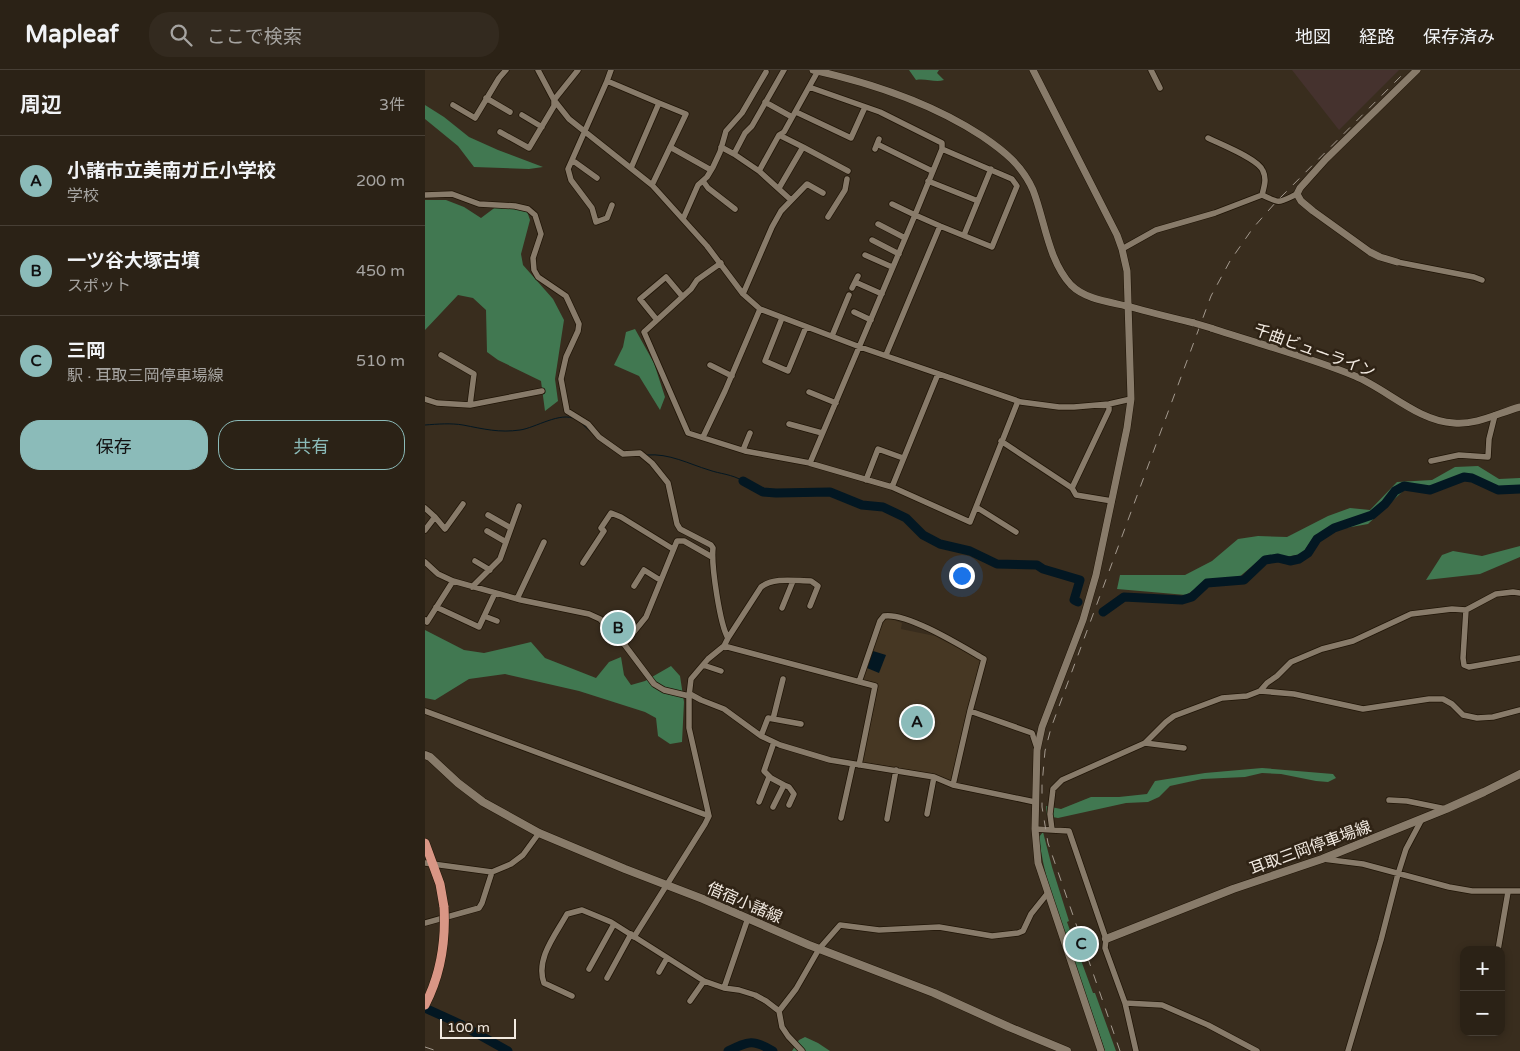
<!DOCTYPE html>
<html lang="ja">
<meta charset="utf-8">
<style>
:root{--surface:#2b2216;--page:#332a1f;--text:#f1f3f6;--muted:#a6a4a1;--line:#473f35;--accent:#8bbbb9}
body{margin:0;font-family:"Varela Round","Noto Sans JP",sans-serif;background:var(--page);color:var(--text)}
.controls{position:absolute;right:15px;bottom:15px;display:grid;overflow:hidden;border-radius:10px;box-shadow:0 2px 8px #0003}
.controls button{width:45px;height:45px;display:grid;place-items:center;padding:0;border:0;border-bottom:1px solid var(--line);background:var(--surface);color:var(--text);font:25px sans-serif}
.scale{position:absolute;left:15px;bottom:12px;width:76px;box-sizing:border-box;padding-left:5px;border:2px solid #f2eae1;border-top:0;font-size:14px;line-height:18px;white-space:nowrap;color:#f2eae1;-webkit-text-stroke:4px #2f2315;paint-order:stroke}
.you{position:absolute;left:536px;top:505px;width:18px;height:18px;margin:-12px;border:4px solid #fff;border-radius:50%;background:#1a73e8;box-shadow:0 0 0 8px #1a73e833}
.badge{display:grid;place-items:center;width:32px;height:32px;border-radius:50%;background:var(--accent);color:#111;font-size:16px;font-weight:700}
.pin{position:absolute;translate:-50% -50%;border:2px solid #fff;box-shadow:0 1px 5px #0006}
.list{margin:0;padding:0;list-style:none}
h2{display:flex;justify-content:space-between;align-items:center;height:65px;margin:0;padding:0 20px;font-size:21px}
h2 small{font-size:16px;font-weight:400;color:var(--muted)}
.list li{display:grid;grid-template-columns:32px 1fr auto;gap:15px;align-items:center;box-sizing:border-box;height:90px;padding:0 20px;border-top:1px solid var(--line)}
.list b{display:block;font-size:19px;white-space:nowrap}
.list p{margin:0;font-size:16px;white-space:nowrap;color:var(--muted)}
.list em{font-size:16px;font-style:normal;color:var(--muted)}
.actions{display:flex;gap:10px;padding:15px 20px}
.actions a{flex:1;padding:11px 0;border:1px solid var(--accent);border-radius:20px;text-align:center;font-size:18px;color:var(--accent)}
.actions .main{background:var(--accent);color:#111}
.icon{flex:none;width:28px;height:28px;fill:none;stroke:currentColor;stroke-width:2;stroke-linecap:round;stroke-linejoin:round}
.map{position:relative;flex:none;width:1095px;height:981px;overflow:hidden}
header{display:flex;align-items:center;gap:30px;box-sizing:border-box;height:70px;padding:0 25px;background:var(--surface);border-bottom:1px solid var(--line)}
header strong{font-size:24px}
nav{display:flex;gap:28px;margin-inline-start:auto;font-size:18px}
.search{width:350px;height:45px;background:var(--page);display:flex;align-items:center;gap:12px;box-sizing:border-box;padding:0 18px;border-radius:20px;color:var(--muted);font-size:19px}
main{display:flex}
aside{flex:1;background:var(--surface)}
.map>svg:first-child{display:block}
</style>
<header>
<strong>Mapleaf</strong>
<div class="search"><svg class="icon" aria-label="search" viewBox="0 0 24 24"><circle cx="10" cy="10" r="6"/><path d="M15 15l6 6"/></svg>ここで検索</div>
<nav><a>地図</a><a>経路</a><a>保存済み</a></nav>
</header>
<main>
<aside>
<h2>周辺<small>3件</small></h2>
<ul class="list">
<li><span class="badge">A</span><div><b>小諸市立美南ガ丘小学校</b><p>学校</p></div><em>200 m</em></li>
<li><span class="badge">B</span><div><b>一ツ谷大塚古墳</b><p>スポット</p></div><em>450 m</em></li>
<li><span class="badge">C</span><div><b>三岡</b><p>駅 · 耳取三岡停車場線</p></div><em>510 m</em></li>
</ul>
<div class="actions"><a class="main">保存</a><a>共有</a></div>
</aside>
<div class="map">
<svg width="1095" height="981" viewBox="0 0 1095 981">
<rect width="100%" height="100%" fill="#392d1e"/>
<!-- built -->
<path fill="#463723" d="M464 548 477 553 476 559 510 566 556 590 526 711 457 695 438 693 436 689 451 616 435 610 457 551Z"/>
<!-- industrial -->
<path fill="#45322e" d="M867 0H974L914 60Z"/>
<!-- forest -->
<path fill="#417851" d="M484 0H514L512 3 519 10C510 13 501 8 491 10Z
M0 35 19 47 44 67 73 80 118 97 104 99 49 97 33 76 0 49Z
M0 130H21L39 137 56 148 72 136 102 141 105 150 96 184 98 195 128 229 139 250 130 309 133 331 120 341 116 311 73 290 62 282 61 240 48 228 33 225 0 260Z
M210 259 229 293 240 327 235 340 214 306 189 295 198 277 201 262Z
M1053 396 1074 409 1095 408V415C1072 421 1058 411 1037 405L1015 415 1006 418 994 416 978 421 943 454 898 462 890 465 877 484 832 492 813 508 790 513 769 520 761 525 692 519 695 505H760L787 491 813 469 833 466 862 467 903 446 925 438 945 440 972 412 1007 410 1030 397Z
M1095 476V487L1055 504 1001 510 1017 485 1028 481 1057 486Z
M0 560 39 580 59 583 106 572 120 588 171 608 184 592 196 587 199 605 206 615 220 611 246 596 255 606 259 632 257 672 245 674 233 666 231 648 220 642 154 621 80 604 44 609 10 630 0 628Z
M837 698 908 704 911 708 903 712 891 711 856 704 837 703 820 707 777 709 745 716 734 727 723 732 701 733 633 748 622 746 621 736 636 739 666 727H694L722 724 730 711 780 703Z
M618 762 627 797 644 851 642 852 668 923H670L691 981H680L625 820C620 802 616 785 614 767Z
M380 967 393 973 405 981H367L374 970Z"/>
<!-- water -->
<path fill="#031722" d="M448 581 461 585 454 603 442 598Z"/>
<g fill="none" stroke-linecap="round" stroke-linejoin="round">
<!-- stream -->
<path stroke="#031722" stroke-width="1" d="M156 353 166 362
M0 355C13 354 26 353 38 355 59 359 74 363 95 360 110 358 136 341 150 349
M222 385C244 383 264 394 284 400 295 404 307 404 318 411"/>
<!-- river -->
<path stroke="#031722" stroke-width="9" d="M318 411 338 422 351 423 405 422 437 435 458 437 481 448 498 465 515 474 545 481 572 494 612 495 618 499 655 510 649 530 653 532
M678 542 699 527 757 530 767 527 782 513 819 510 840 490 853 488 865 491 874 489 883 483 892 469 909 458 947 445 960 434 970 421 979 416 1005 420 1039 407 1047 408 1073 420 1095 419
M0 938 35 954 83 981
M303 981C324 971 328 969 348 981"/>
<defs>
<path id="minor" d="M113 0 129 30 144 49 227 115 282 176 318 224 335 239 435 277 596 332 634 337H649L684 334 706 329
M359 0 327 56 320 63 309 84 334 101 366 130
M726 0 735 18
M393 1 384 17 455 42 517 73V79
M182 11 186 0
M61 28 85 42
M340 32 367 47
M28 35 50 48 74 8 81 0
M371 42 426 68 440 37
M97 45 117 57
M75 62 104 78 129 36V30L153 0
M783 68C795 74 834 89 838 101 842 109 839 117 837 125
M452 74 507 101
M245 77 286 100
M296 77 309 84
M378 77 423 101
M450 79 454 69
M517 79 587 109 592 116 567 177 515 156 490 145Z
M147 90 172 108
M206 98 234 33 261 44 227 115
M334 101 354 65 359 62 384 17
M278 111 283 118 310 139
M503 111 553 131
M354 118 378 77 354 65
M0 125 27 124 54 134 90 136 103 139 110 145 116 164 108 188 109 200 113 207 141 226 154 254 153 261 141 287 136 309 142 341 163 354 174 367 198 384 215 383 227 393 243 413 252 454 255 459 286 475 288 478C286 495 295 555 303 568L299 576 283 589 266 609 264 626V658L284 746 280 754 209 867
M187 135 182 148 171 152 167 138 146 110 143 99 182 11 234 33
M403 147 420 120 422 109
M258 149 273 115 282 107 288 97 295 82 301 61 317 43 341 2
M453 154 480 168
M539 165 566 99
M447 170 474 184
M697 179 731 160 790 143 837 125C856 134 853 133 872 124
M440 185 467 197
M972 192 1049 207 1057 210
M296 193 272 210 266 219 219 262 263 363 320 381 385 393 490 145 467 134
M430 212 457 224
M427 218 433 206
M318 224 347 157 356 141 382 114 398 123
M429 242 446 250
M357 248 340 291 363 301 381 257
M232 250 215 229 241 207 257 226
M407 266 424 225
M461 285 515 156
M285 295 307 306
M513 304 467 417 545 452 551 437
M384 322 411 333
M0 329 12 333 45 335 49 304 16 285
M45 335 117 321
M364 354 397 363
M278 367 300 321 335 239
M576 371 647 418 651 425 687 431
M318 380 325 363
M1006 391 1034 385 1063 387 1064 369 1070 345
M384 393 467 417
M441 410 453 379 478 388
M647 418 684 340V334
M0 438 10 447 0 460
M63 445 86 458
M10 447 20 459 38 434
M62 461 81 472
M591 462 551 437 593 331
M50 491 65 500
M0 492 13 504 28 511 96 530 164 544 175 549 199 574 229 614 239 620 264 626
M158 493 179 461 176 458 186 443 196 447 248 479
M209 516 219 500 235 510
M47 517 75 489 94 436
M92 529 119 472
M11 537 54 557 70 523
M357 538 368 511
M1041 540 1038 588 1039 595 1044 597 1095 588
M59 546 72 551
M0 550 2 552 28 511
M303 568 336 517C349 507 370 511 386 511L393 516 385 536
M199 574 221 547 252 471H259L287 487
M299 576 450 616 434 695
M278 595 296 601
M434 612 455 551 459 546C482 542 538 577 559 589L545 641
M835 621 842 613 852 606 866 592 897 579 928 571 986 544 1027 539 1041 540 1071 524 1088 522 1095 523
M265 624 276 630 299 639 336 666 355 675 405 690 509 707 528 715 610 732
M0 641 284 746
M348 649 358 609
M336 666 343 648 376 654
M720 673 759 678
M359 715 364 717 369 724 364 735
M528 715 545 641 607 663 612 678
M964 730 982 731 1021 739
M334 732 344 707
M348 737 359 715 346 708 339 701 349 672
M502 744 509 707
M416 748 428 694
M462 749 471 700
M610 759 644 761 681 869 680 878 700 933 711 981
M627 760 625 744 628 719 637 710 720 673 741 652 749 646 797 628 822 626 835 621 869 624 938 639 1004 629H1018L1027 634 1038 645 1052 648 1068 647 1095 640
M898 789 938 794 1024 817 1047 821H1095
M0 793 67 802 86 794 98 785 114 763
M0 853 54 838 57 833 67 802
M1073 880 1083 822
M164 899 189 854
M234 902 242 888
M182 908 206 864
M299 918 323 848
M147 926 119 913C110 889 131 864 142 844L157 840 174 847 186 852 279 911 299 918 314 920 330 925 341 931 354 941 357 957 363 966 377 981
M265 931 279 911
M700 933 737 935 783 955 832 981
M354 941 371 919 394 879 415 855 454 860 514 857 567 866 593 863 598 861 606 844 622 824
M923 981 956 870 973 804 981 779 997 749"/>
<path id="tertiary" d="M388 0C447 13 505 32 557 66 579 81 597 95 608 120 620 151 623 190 646 215 661 230 686 232 706 237 727 243 748 248 769 253
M608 0 692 165 697 179 702 201 706 329 702 358 671 505 658 550 617 657 612 680 610 759 613 793 676 981
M972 192 955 187 945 182 888 141 876 131 872 124 875 118 901 89 992 0
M786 258C834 274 884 287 930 306 963 320 993 351 1029 353 1052 355 1073 343 1095 337"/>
<path id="secondary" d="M0 685 5 687 33 713 58 732 114 763 200 799 278 829 384 875 509 923 584 957 642 981
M681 869 808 819 897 789 1021 739 1059 722 1095 704"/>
<path id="trunk" d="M0 773 15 814 19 837"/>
</defs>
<!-- minor casing -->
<use href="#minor" stroke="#201507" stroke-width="7"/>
<!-- tertiary casing -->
<use href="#tertiary" stroke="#201507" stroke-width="8"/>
<!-- secondary casing -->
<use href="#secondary" stroke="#201507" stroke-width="9"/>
<!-- trunk casing -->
<use href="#trunk" stroke="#201507" stroke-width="10"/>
<!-- minor -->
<use href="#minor" stroke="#887b6a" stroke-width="5.5"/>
<!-- tertiary -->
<use href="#tertiary" stroke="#887b6a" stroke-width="7"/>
<!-- secondary -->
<use href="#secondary" stroke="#887b6a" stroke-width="8"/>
<!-- trunk -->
<use href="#trunk" stroke="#d99685" stroke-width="9"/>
<!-- rail -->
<path stroke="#a3998e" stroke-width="1" stroke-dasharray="9 9" stroke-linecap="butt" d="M0 977 12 981
M695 981 623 773 617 737V715L620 681 626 658 786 226 805 191 828 158 851 132 982 0"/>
<defs>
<path id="tertiary-bridge" d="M769 253 786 258"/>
<path id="trunk-bridge" d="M0 935C16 904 21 872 19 837"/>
</defs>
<!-- tertiary-bridge casing -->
<use href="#tertiary-bridge" stroke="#201507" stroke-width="8" stroke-linecap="butt"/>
<!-- trunk-bridge casing -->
<use href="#trunk-bridge" stroke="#201507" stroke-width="10" stroke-linecap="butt"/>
<!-- tertiary-bridge -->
<use href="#tertiary-bridge" stroke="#887b6a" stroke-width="7"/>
<!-- trunk-bridge -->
<use href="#trunk-bridge" stroke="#d99685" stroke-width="9"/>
</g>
<g text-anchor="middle" stroke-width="5" stroke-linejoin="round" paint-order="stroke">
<!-- street labels -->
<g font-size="16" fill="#f2eae1" stroke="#2f2315">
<text transform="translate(890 280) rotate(20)" y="6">千曲ビューライン</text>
<text transform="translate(885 777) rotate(-20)" y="6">耳取三岡停車場線</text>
<text transform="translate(320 832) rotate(23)" y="6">借宿小諸線</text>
</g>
</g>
</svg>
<div class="controls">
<button>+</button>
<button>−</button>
</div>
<div class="scale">100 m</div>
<div class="you"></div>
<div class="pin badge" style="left:492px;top:652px">A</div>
<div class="pin badge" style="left:193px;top:558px">B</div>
<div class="pin badge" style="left:656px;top:874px">C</div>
</div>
</main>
